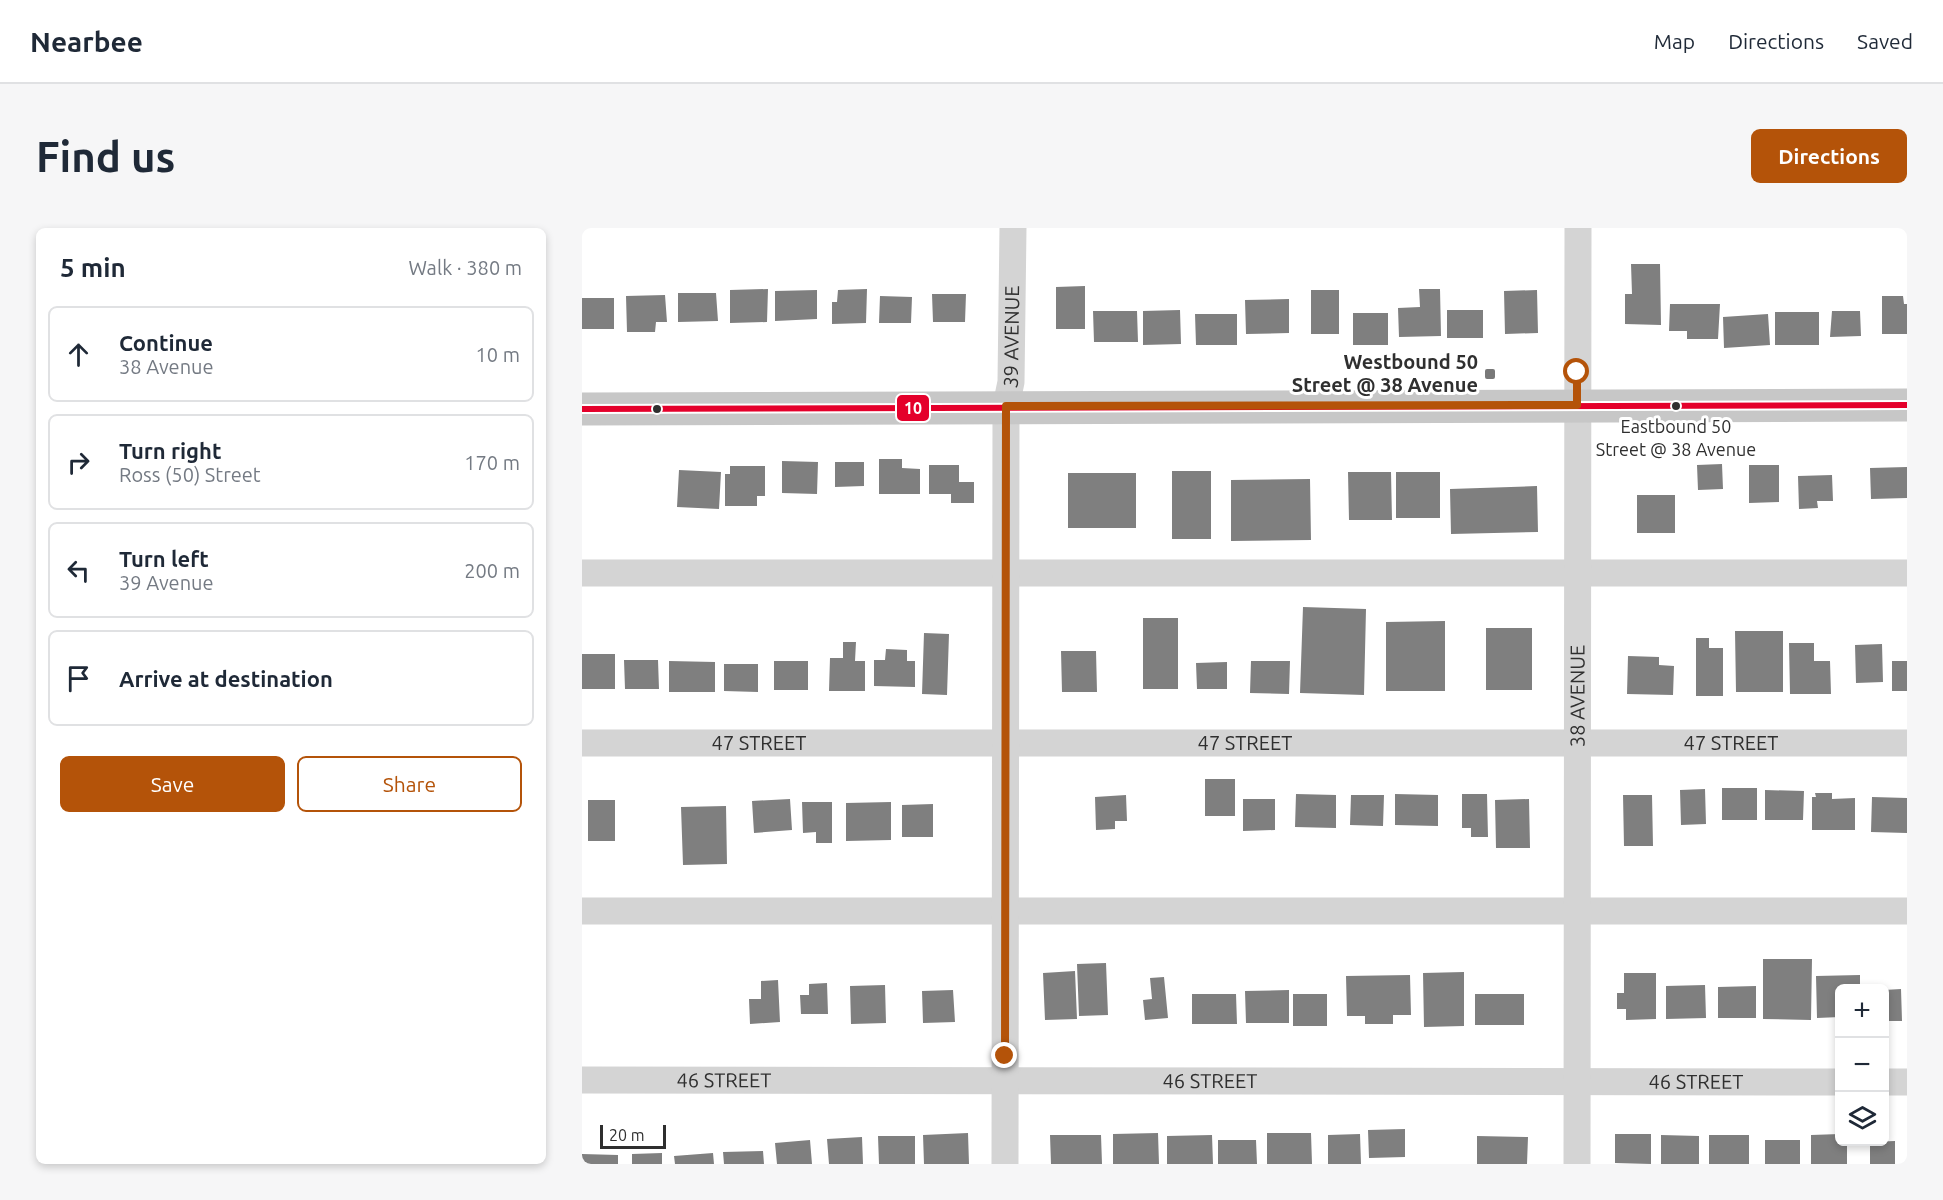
<!DOCTYPE html>
<meta charset="utf-8">
<style>
:root{--surface:#fff;--page:#f6f6f7;--text:#1f2937;--muted:#747a83;--line:#e0e1e3;--accent:#b45309}
body{margin:0;font-family:Ubuntu,sans-serif;background:var(--page);color:var(--text)}
.controls{position:absolute;right:18px;bottom:18px;display:grid;overflow:hidden;border-radius:9px;box-shadow:0 3px 9px #0003}
.controls button{width:54px;height:54px;display:grid;place-items:center;padding:0;border:0;border-bottom:2px solid var(--line);background:var(--surface);color:var(--text);font:30px sans-serif}
.scale{position:absolute;left:18px;bottom:15px;width:66px;box-sizing:border-box;padding-left:6px;border:3px solid #2f2f2f;border-top:0;font-size:16px;line-height:21px;white-space:nowrap;color:#2f2f2f;-webkit-text-stroke:4px #fff;paint-order:stroke}
.stop{position:absolute;width:18px;height:18px;margin:-14px;border:4px solid #b45309;border-radius:50%;background:#fff}
.stop.end{background:#b45309;border-color:#fff;box-shadow:0 2px 6px #0008}
.list{margin:0;padding:0;list-style:none}
h2{display:flex;justify-content:space-between;align-items:center;height:78px;margin:0;padding:0 24px;font-size:26px}
h2 small{font-size:20px;font-weight:400;color:var(--muted)}
.list li{display:grid;grid-template-columns:39px 1fr auto;gap:18px;align-items:center;box-sizing:border-box;height:96px;margin:0 12px 12px;padding:0 12px;border:2px solid var(--line);border-radius:9px}
.list b{display:block;font-size:22px;white-space:nowrap}
.list p{margin:0;font-size:20px;white-space:nowrap;color:var(--muted)}
.list em{font-size:20px;font-style:normal;color:var(--muted)}
.actions{display:flex;gap:12px;padding:18px 24px}
.actions a{flex:1;padding:14px 0;border:2px solid var(--accent);border-radius:9px;text-align:center;font-size:21px;color:var(--accent)}
.actions .main{background:var(--accent);color:#fff}
.icon{flex:none;width:33px;height:33px;fill:none;stroke:currentColor;stroke-width:2;stroke-linecap:round;stroke-linejoin:round}
.map{position:relative;flex:none;width:1325px;height:936px;overflow:hidden;border-radius:9px}
header{display:flex;align-items:center;gap:36px;box-sizing:border-box;height:84px;padding:0 30px;background:var(--surface);border-bottom:2px solid var(--line)}
header strong{font-size:28px}
nav{display:flex;gap:33px;margin-inline-start:auto;font-size:21px}
.intro{display:flex;align-items:center;justify-content:space-between;box-sizing:border-box;height:144px;padding:0 36px}
h1{margin:0;font-size:42px}
.button{padding:15px 27px;border-radius:9px;background:var(--accent);color:#fff;font-size:21px;font-weight:700}
main{display:flex;gap:36px;padding:0 36px}
aside{flex:1;background:var(--surface);border-radius:9px;box-shadow:0 3px 9px #0003}
.map>svg:first-child{display:block}
</style>
<header>
<strong>Nearbee</strong>
<nav><a>Map</a><a>Directions</a><a>Saved</a></nav>
</header>
<div class="intro"><h1>Find us</h1><a class="button">Directions</a></div>
<main>
<aside>
<h2>5 min<small>Walk · 380 m</small></h2>
<ul class="list">
<li><svg class="icon" aria-label="ahead" viewBox="0 0 24 24"><path d="M12 20V5M6 11l6-6 6 6"/></svg><div><b>Continue</b><p>38 Avenue</p></div><em>10 m</em></li>
<li><svg class="icon" aria-label="right" viewBox="0 0 24 24"><path d="M7 20v-9h11M14 6l5 5-5 5"/></svg><div><b>Turn right</b><p>Ross (50) Street</p></div><em>170 m</em></li>
<li><svg class="icon" aria-label="left" viewBox="0 0 24 24"><path d="M17 20v-9H6M10 6l-5 5 5 5"/></svg><div><b>Turn left</b><p>39 Avenue</p></div><em>200 m</em></li>
<li><svg class="icon" aria-label="arrive" viewBox="0 0 24 24"><path d="M6 21V4h12l-3 4 3 4H6"/></svg><div><b>Arrive at destination</b></div></li>
</ul>
<div class="actions"><a class="main">Save</a><a>Share</a></div>
</aside>
<div class="map">
<svg width="1325" height="936" viewBox="0 0 1325 936">
<rect width="100%" height="100%" fill="#fff"/>
<!-- building -->
<path fill="#7f7f7f" d="M1049 36H1078L1079 97 1043 96V66H1050Z
M503 58V101H474V59Z
M186 61 185 94 148 95V62Z
M285 61 284 95 250 96V74H255L256 62Z
M837 61H858L859 108 817 109 816 80 838 79Z
M235 62V91L193 93V63Z
M729 62H757V106H729Z
M955 62 956 105 923 106 922 63Z
M96 65H134L136 93 96 94Z
M350 66H384L383 94H351Z
M83 67 85 94H74L73 104H45L44 68Z
M298 68 330 69 329 95H297Z
M1300 68H1321L1322 76H1325V106H1300Z
M0 70H32V101H0Z
M707 71V105L664 106 663 72Z
M1088 76H1138L1136 111H1105V103H1087Z
M598 82 599 116 561 117V83Z
M865 82H901V110H865Z
M511 83H555L556 114H512Z
M1250 83H1278L1279 108 1248 109Z
M1193 84H1237V117H1193Z
M771 85H806V117H771Z
M613 86H655V117H614Z
M1186 86 1188 117 1142 120 1141 89Z
M297 231H320V240L338 241V266H297Z
M200 233 236 234 235 266 200 265Z
M253 234H282V258L253 259Z
M1140 236 1141 261 1116 262 1115 237Z
M347 237H377V254H392V275H369V266H347Z
M1167 237H1197V274L1167 275Z
M148 238H183V268H175V278H143V246H148Z
M1325 239V270L1289 271 1288 240Z
M97 242 139 244 137 281 95 279Z
M590 243H629V311H590Z
M766 244H809L810 292H767Z
M814 244H858V290H814Z
M486 245H554V300H486Z
M1250 247 1251 273H1235L1236 280 1217 281 1216 248Z
M728 251 729 312 649 313V252Z
M955 258 956 304 869 306 868 261Z
M1055 267H1093V305H1055Z
M721 379 784 381 782 467 718 465Z
M561 390H596V461H561Z
M863 393V463H804V394Z
M904 400H950V462H904Z
M1153 403H1201V464H1154Z
M342 405 367 406 365 467 340 466Z
M1114 410H1127V420H1141V468H1114Z
M261 414H274L273 433H283V463H247L248 430H261Z
M1207 415H1232V433H1248L1249 466H1208Z
M1300 416 1301 454 1274 455 1273 417Z
M304 421 325 422V433H333V459L292 458V432H303Z
M479 423H514L515 464H480Z
M0 426H33V461H0Z
M1046 428 1077 429V437L1092 438 1091 467 1045 466Z
M42 432H76L77 461H43Z
M87 433 133 434V464H87Z
M192 433H226V462H192Z
M669 433H708L707 466 668 465Z
M1310 433H1325V463H1310Z
M645 434V461H615L614 435Z
M142 436H176V464L142 463Z
M623 551H653V588H623Z
M1140 560H1175V592H1140Z
M1123 561 1124 596 1099 597 1098 562Z
M1183 562 1222 563 1221 592H1183Z
M1233 565H1250V571L1273 570V602H1230V569H1234Z
M714 566 754 567V600L713 599Z
M813 566 856 567V598L813 597Z
M880 566H905L906 609H889V600H880Z
M544 567 545 593H533V601L514 602 513 569Z
M769 567H802L801 598 768 597Z
M1041 567H1070L1071 618H1042Z
M1290 569 1325 570V605L1289 604Z
M208 571 210 602 172 605 170 573Z
M661 571H693V602L661 603Z
M947 571 948 620H914L913 572Z
M6 572H33V613H6Z
M220 574H250V615H234V604L221 605Z
M309 574V612L264 613V575Z
M351 576V609H320V577Z
M144 578 145 636 101 637 99 579Z
M1181 731H1230L1229 792 1181 791Z
M524 735 526 787 497 788 495 736Z
M493 743 495 791 463 792 461 745Z
M882 744V798L842 799 841 745Z
M1042 745H1074V791L1044 792V781H1035V765H1042Z
M828 747 829 787H811V796H783V788H765L764 748Z
M1278 747V760H1258V789L1235 790 1234 748Z
M582 749 586 790 563 792 561 772 570 771 568 750Z
M196 752 198 794 168 796 167 771H179V753Z
M245 755 246 786H219L218 767H227V756Z
M303 757 304 795 269 796 268 758Z
M1123 757 1124 790 1084 791V758Z
M1174 758V790H1136V759Z
M1319 761 1320 793H1302V762Z
M371 762 373 794 341 795 340 763Z
M707 762V795H664L663 763Z
M610 766H654L655 796H610Z
M711 766H745V798H711Z
M893 766H942V797H893Z
M823 901V929L787 930 786 902Z
M386 905 387 936H342L341 907Z
M576 905 577 936H531V906Z
M685 905H729L730 936H685Z
M778 906 779 936H746V907Z
M1033 906H1069V936L1033 935Z
M1258 906V914H1265V936H1229V907Z
M468 907H519L520 936H469Z
M630 907 631 936H585V908Z
M1079 907 1117 908V936H1079Z
M1127 907H1167V936H1127Z
M296 908H333V936H297Z
M895 908 946 909 945 936H895Z
M280 909 281 936H247L245 911Z
M228 912 230 936H195L193 915Z
M636 912H674L675 936H636Z
M1183 912H1218V936H1183Z
M1313 913V936H1288V914Z
M181 923 182 936H142L141 924Z
M80 925V936H50V926Z
M131 925 132 936H93L92 928Z
M0 926 36 927V936H0Z"/>
<g fill="none" stroke-linecap="round" stroke-linejoin="round">
<!-- minor -->
<g stroke="#d4d4d4" stroke-width="27">
<path d="M0 345H1325"/>
<path id="s1" d="M0 515H1325"/>
<path d="M0 683H1325"/>
<path id="s2" d="M0 852 1258 854"/>
<path d="M1302 854H1325"/>
<path id="s3" d="M423 936 424 178 429 154 431 0"/>
<path id="s4" d="M995 936 996 0"/>
</g>
<!-- major -->
<path stroke="#c7c7c7" stroke-width="33" d="M0 181 1325 177"/>
<defs>
<path id="bus-1" d="M0 181 1325 177"/>
</defs>
<!-- bus-1 casing -->
<use href="#bus-1" stroke="#fff" stroke-width="10"/>
<!-- bus-1 -->
<use href="#bus-1" stroke="#e4002b" stroke-width="6"/>
</g>
<g fill="none" stroke-linecap="round" stroke-linejoin="round">
<!-- route -->
<path stroke="#b45309" stroke-width="8" d="M423 828 424 178 995 177V144"/>
</g>
<!-- markers -->
<rect fill="#787878" stroke="#fff" stroke-width="2" x="902" y="140" width="12" height="12" rx="3"/>
<g fill="#2f2f2f" stroke="#fff" stroke-width="2">
<circle cx="1094" cy="178" r="5"/>
<circle cx="75" cy="181" r="5"/>
</g>
<g text-anchor="middle" stroke-width="6" stroke-linejoin="round" paint-order="stroke">
<!-- bus labels -->
<g font-size="18" fill="#2f2f2f" stroke="#fff">
<text x="1094" y="205">Eastbound 50<tspan x="1094" dy="23">Street @ 38 Avenue</tspan></text>
</g>
<!-- street labels -->
<g font-size="20" fill="#2f2f2f" stroke="#fff">
<text dy="7" stroke="none"><textPath href="#s3" startOffset="828">39 AVENUE</textPath></text>
<text dy="7" stroke="none"><textPath href="#s4" startOffset="468">38 AVENUE</textPath></text>
<text dy="7" stroke="none"><textPath href="#s1" startOffset="177">47 STREET</textPath></text>
<text dy="7" stroke="none"><textPath href="#s1" startOffset="663">47 STREET</textPath></text>
<text dy="7" stroke="none"><textPath href="#s1" startOffset="1149">47 STREET</textPath></text>
<text dy="7" stroke="none"><textPath href="#s2" startOffset="142">46 STREET</textPath></text>
<text dy="7" stroke="none"><textPath href="#s2" startOffset="628">46 STREET</textPath></text>
<text dy="7" stroke="none"><textPath href="#s2" startOffset="1114">46 STREET</textPath></text>
</g>
<!-- poi labels -->
<g font-size="20" font-weight="bold" fill="#2f2f2f" stroke="#fff" text-anchor="end">
<text x="896" y="141">Westbound 50<tspan x="896" dy="23">Street @ 38 Avenue</tspan></text>
</g>
</g>
<rect stroke="#fff" stroke-width="2" x="314" y="166" width="34" height="28" rx="6" fill="#e4002b"/>
<g font-size="16" text-anchor="middle" font-weight="bold" fill="#fff">
<text x="331" y="186">10</text>
</g>
</svg>
<div class="controls">
<button>+</button>
<button>−</button>
<button><svg class="icon" aria-label="layers" viewBox="0 0 24 24"><path d="M12 4l9 5-9 5-9-5zM3 14l9 5 9-5"/></svg></button>
</div>
<div class="scale">20 m</div>
<div class="stop" style="left:995px;top:144px"></div>
<div class="stop end" style="left:423px;top:828px"></div>
</div>
</main>
